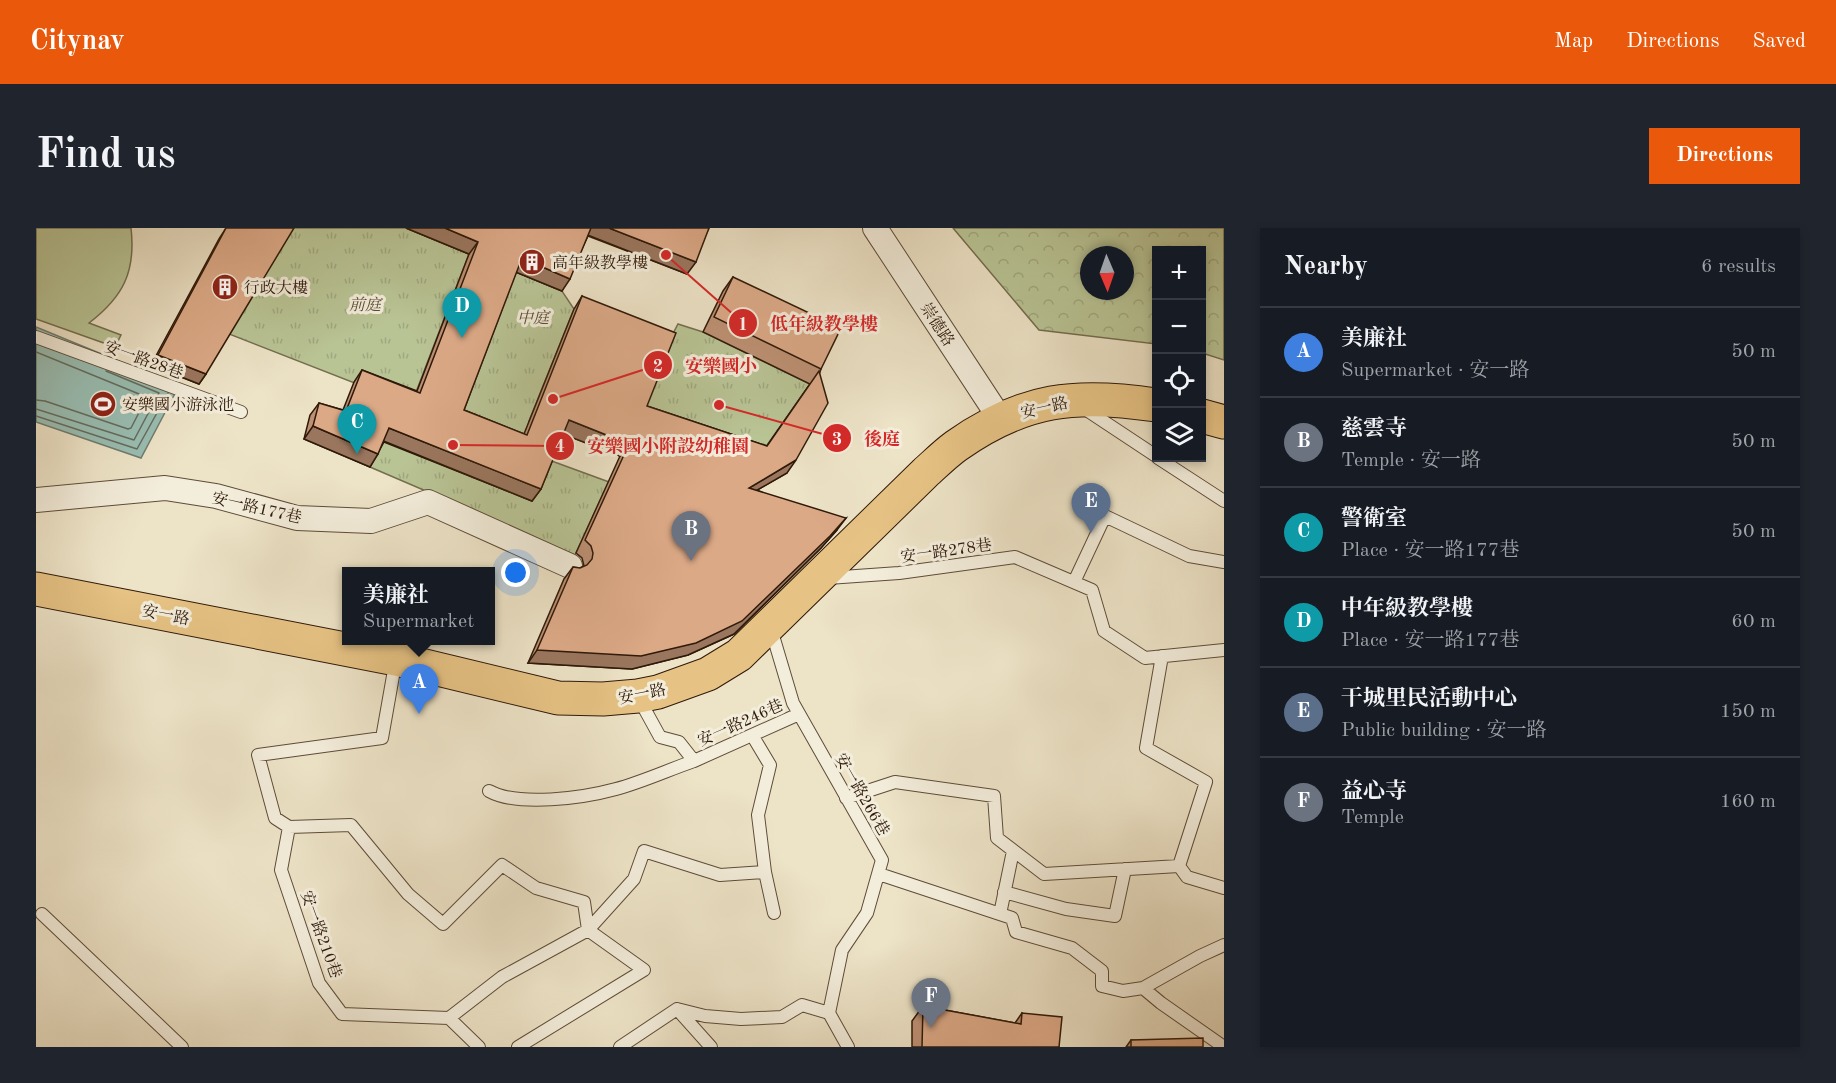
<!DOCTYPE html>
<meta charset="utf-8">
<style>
:root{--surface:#171b24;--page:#20242c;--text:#f1f3f6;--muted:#9ea1a6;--line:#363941;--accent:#ea580c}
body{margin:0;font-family:"Old Standard TT","Noto Serif TC",serif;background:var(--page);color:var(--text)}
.controls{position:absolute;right:18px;top:18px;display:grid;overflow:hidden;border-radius:0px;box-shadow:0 3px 9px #0003}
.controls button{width:54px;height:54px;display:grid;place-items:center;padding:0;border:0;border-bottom:2px solid var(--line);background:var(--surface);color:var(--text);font:30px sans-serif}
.compass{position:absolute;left:1044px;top:18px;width:54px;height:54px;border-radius:50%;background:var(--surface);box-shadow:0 3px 9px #0003;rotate:178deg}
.you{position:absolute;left:480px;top:345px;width:21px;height:21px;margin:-15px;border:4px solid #fff;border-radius:50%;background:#1a73e8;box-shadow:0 0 0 9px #1a73e833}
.badge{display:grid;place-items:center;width:39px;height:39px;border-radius:50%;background:var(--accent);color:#fff;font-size:20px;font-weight:700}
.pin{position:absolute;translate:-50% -50px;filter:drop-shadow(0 2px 3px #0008)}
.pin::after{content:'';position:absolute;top:32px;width:21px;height:18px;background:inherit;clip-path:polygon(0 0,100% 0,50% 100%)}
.popup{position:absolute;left:306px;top:339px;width:153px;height:78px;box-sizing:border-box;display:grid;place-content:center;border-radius:0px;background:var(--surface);filter:drop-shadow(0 2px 4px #0005);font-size:20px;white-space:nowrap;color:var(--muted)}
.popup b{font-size:22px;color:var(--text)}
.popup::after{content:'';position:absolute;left:50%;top:100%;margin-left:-12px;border:12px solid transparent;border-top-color:var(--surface)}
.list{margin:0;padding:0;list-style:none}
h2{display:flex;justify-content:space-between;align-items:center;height:78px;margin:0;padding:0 24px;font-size:26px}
h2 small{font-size:20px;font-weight:400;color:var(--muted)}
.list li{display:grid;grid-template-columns:39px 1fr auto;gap:18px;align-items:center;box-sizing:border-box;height:90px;padding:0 24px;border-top:2px solid var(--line)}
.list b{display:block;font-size:22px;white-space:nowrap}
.list p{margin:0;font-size:20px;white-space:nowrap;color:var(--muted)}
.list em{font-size:20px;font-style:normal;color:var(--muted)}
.icon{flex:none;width:33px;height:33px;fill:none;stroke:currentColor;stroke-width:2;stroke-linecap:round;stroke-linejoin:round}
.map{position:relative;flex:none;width:1188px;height:819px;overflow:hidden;border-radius:0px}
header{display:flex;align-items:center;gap:36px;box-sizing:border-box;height:84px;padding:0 30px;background:var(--accent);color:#fff}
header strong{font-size:28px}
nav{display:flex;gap:33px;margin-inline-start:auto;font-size:21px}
.intro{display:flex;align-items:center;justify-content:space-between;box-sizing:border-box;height:144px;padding:0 36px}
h1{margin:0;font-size:42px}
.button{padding:15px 27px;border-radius:0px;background:var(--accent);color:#fff;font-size:21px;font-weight:700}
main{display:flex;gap:36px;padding:0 36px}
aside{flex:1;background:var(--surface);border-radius:0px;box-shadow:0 3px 9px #0003}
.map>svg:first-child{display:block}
</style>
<header>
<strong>Citynav</strong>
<nav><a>Map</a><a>Directions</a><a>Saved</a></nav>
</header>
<div class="intro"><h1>Find us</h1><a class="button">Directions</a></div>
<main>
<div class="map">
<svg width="1188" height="819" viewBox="0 0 1188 819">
<defs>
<pattern id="forest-crowns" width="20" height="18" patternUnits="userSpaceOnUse" patternTransform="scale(1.5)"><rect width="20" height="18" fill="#b9c495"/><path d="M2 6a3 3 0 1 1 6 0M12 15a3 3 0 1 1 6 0" fill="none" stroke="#9fa87f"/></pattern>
<pattern id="park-tufts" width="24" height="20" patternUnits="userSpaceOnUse" patternTransform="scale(1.5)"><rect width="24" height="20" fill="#b9c495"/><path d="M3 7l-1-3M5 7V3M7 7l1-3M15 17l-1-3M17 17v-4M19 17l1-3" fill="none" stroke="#9fa87f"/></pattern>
</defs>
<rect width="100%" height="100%" fill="#ede3c7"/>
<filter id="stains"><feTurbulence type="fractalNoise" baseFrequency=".00333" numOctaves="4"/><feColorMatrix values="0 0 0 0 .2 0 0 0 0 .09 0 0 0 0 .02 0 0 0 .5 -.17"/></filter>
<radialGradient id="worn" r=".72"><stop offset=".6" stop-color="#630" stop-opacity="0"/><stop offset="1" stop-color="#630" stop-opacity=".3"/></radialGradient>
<!-- grass -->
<path fill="#b9c495" stroke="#746e4f" stroke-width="1.5" d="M0 0H95C100 44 87 69 53 95L85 107 79 119 0 91Z"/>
<!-- forest -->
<path fill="url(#forest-crowns)" stroke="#746e4f" stroke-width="1.5" fill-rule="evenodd" d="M917 0H1188V132L1166 125V22H1120V116L1003 102ZM1053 27H1089V63H1053Z"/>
<!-- park -->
<path fill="url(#park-tufts)" stroke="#746e4f" stroke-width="1.5" d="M257 0H370L433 26 375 177 193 106Z
M477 43 526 63 538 81 493 193 488 222 419 195Z
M642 96 667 104 774 156 722 230 582 234 631 117Z
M345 212 496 273 513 232 573 254 539 327 334 239Z"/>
<!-- water -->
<path fill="#99beb3" stroke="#6f7c6f" stroke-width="1.5" d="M0 99 143 158 105 230 0 194Z"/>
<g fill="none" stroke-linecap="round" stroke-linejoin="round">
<!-- shore -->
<path stroke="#646c5e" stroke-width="1.5" d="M0 124 108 168 110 171 95 200 92 201 9 173 0 172
M0 181 98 212 123 165 70 143
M0 188 101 221 132 165"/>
<defs>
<path id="lane" d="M0 109 205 184
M1046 179 1120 228
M1122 230 1188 273
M792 350 863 345 979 329 1056 362 1068 403 1109 430 1188 422
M1038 354 1069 288 1153 328 1188 334
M735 401 757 475 846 632 831 685 806 722 793 785 812 819
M1126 428 1110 520 1170 554 1143 638
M360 431 346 510 222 527 239 590 253 599 245 642 283 755 306 786 413 790 443 819
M602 469 624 509 643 514 658 533 763 486
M716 507 734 537 722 587 729 644 738 685
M453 563C482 579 547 570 580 561 606 554 632 542 658 533
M810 570 859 554 958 568 961 610 1008 646 1143 638 1151 649 1188 660
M253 599 315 597 372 666 407 696 466 637 500 660 548 674 552 702 608 742 482 819
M843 646 976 690 980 704 1036 720 1066 743V758L1087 763 1107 760 1125 775 1188 819
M968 664 1030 681 1079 688 1089 641
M6 686 146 819
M964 686 977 623
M1107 760 1164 728 1188 717
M641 781 669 788 705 791 746 789 766 777 793 785
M641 781 675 819
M413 790 466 749 552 702 598 651 608 623 684 647 729 644
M584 819 641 781"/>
<path id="street" d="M839 0 965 192
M0 272 129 260 180 268 261 290 335 293 392 274 534 338"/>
<path id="primary" d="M1166 188 1188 194
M0 361 360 431 522 470 567 471 602 468 622 464 672 446 703 427 889 245C899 236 909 226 920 218 988 170 1040 165 1120 177"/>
</defs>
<!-- lane casing -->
<use href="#lane" stroke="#5e4c38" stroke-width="14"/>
<!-- street casing -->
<use href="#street" stroke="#5e4c38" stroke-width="26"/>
<!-- primary casing -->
<use href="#primary" stroke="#2f1909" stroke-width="35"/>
<!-- lane -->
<use href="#lane" stroke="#f3eddb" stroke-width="12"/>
<!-- street -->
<use href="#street" stroke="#f3eddb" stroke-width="24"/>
<!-- primary -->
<use href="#primary" stroke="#e6c284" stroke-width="33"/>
</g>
<!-- wall -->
<path fill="#bd9174" stroke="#2f1909" stroke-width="1.5" d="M190 0 170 146 163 156 115 137 183 11Z
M370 0H673L651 46 552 8 526 63 480 44 428 182 488 206 538 81 546 68 611 178 731 218 774 156 667 104 687 63 697 49 785 141 751 245 721 262 801 302 785 320 698 406 652 427 596 441 492 435 528 351 537 339 544 340 548 338 546 330 540 325 584 228 527 206 505 261 496 273 348 214 334 239 268 211 274 187 283 175 307 182 318 154 326 142 381 163 433 26Z
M887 778 979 795 986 785 1023 819H876V793Z
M1095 812 1167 819H1090Z"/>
<!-- shaded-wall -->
<path fill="#9a765e" stroke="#2f1909" stroke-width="1.5" d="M370 0H409L442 14 433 26Z
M553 0H573L660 34 651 46 549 6Z
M486 30 534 51 526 63 477 43Z
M122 127 170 146 163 156 115 137Z
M533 192 593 216 584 228 524 205Z
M277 198 342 226 334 239 268 211Z
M353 200 505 261 496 273 345 212Z
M760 232 751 245 704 272 713 260Z
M810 290 801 302 785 320 698 406 652 427 596 441 492 435 501 422Z"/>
<!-- building -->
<path fill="#dca987" stroke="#2f1909" stroke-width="1.5" d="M190 0H258L170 146 122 127Z
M409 0H555L534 51 486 30 428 182 491 207 546 68 640 105 611 178 731 218 783 143 792 175 760 232 713 260 810 290 794 308 706 393 660 415 605 428 501 422 537 339 544 340 551 337 556 331 557 325 555 318 549 312 593 216 533 192 505 261 353 200 342 226 277 198 283 175 310 183 326 142 384 165 442 14Z
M573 0H673L660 34Z
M697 49 805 100 785 141 678 89Z
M887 778 985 796 986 785 1026 789 1023 819H886Z
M1167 810V819H1095V812Z"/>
<!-- icons -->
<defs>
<symbol id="building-disc" viewBox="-11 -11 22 22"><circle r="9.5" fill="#8f2418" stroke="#f3eddb"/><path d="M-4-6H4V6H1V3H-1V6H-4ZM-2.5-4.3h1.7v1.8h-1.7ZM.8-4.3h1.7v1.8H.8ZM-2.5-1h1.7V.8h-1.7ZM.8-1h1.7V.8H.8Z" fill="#fff"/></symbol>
<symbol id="stadium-disc" viewBox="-11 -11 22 22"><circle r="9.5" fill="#8f2418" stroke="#f3eddb"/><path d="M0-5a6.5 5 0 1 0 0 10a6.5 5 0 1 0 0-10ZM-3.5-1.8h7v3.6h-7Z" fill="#fff"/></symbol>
</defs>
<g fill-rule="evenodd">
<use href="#building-disc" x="481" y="19" width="30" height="30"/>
<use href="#building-disc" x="174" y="44" width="30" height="30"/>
<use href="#stadium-disc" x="52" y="161" width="30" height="30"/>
</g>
<g text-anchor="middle" stroke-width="6" stroke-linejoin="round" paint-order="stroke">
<!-- poi labels -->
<g font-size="16" fill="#2f1909" stroke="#f3eddb" text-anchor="start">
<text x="516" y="40">高年級教學樓</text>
<text x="208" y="65">行政大樓</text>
<text x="86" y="182">安樂國小游泳池</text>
</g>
<!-- park labels -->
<g font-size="16" font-style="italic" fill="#584c33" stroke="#f3eddb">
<text x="329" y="82">前庭</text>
<text x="497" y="95">中庭</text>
</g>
<!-- street labels -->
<g font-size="16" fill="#2f1909" stroke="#f3eddb">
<text transform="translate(902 96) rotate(57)" y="6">崇德路</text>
<text transform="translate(108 131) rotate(20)" y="6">安一路28巷</text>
<text transform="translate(1008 179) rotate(-13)" y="6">安一路</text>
<text transform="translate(221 279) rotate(13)" y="6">安一路177巷</text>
<text transform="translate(910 322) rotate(-8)" y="6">安一路278巷</text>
<text transform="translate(130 386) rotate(11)" y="6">安一路</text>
<text transform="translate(606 465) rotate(-11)" y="6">安一路</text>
<text transform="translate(704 494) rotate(-24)" y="6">安一路246巷</text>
<text transform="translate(827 566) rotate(60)" y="6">安一路266巷</text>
<text transform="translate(286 706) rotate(70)" y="6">安一路210巷</text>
</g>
</g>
<!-- callouts -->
<path fill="none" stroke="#d62828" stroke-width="2" d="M630 27L707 95M517 171L622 137M683 177L801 210M417 217L524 218"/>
<g fill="#d62828" stroke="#f3eddb" stroke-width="2">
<circle cx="630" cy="27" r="6"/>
<circle cx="517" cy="171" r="6"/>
<circle cx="683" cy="177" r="6"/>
<circle cx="417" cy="217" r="6"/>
<circle cx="707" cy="95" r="15"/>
<circle cx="622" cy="137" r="15"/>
<circle cx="801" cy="210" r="15"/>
<circle cx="524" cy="218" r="15"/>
</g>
<g font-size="18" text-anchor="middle" font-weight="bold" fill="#fff">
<text x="707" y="102">1</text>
<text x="622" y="144">2</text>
<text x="801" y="217">3</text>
<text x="524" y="224">4</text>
</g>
<g font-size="18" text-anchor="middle" font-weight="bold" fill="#d62828" stroke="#f3eddb" stroke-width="6" stroke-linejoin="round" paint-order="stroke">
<text x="788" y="102">低年級教學樓</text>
<text x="685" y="144">安樂國小</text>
<text x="846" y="217">後庭</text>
<text x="632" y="224">安樂國小附設幼稚園</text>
</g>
<rect width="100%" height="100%" filter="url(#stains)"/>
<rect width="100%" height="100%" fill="url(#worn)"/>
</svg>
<div class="controls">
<button>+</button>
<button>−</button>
<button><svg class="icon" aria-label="locate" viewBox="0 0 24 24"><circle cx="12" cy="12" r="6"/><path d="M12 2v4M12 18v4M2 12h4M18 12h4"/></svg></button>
<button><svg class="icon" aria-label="layers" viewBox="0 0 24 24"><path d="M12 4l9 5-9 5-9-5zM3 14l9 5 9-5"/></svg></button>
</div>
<svg class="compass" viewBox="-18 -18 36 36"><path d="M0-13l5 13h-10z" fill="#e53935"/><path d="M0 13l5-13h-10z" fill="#9ea1a6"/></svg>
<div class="you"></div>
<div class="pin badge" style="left:383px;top:486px;background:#3f7fe0">A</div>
<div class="popup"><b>美廉社</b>Supermarket</div>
<div class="pin badge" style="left:655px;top:333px;background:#6b7280">B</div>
<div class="pin badge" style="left:321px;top:226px;background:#0f9aa8">C</div>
<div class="pin badge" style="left:426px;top:110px;background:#0f9aa8">D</div>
<div class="pin badge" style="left:1055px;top:305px;background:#5c6f8a">E</div>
<div class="pin badge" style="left:895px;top:800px;background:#6b7280">F</div>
</div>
<aside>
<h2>Nearby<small>6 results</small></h2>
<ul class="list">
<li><span class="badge" style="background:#3f7fe0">A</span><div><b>美廉社</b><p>Supermarket · 安一路</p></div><em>50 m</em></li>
<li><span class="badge" style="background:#6b7280">B</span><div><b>慈雲寺</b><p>Temple · 安一路</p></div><em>50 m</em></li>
<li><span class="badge" style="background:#0f9aa8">C</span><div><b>警衛室</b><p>Place · 安一路177巷</p></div><em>50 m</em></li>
<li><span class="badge" style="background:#0f9aa8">D</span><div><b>中年級教學樓</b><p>Place · 安一路177巷</p></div><em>60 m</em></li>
<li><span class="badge" style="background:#5c6f8a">E</span><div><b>干城里民活動中心</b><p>Public building · 安一路</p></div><em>150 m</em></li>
<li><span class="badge" style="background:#6b7280">F</span><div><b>益心寺</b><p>Temple</p></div><em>160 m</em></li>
</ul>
</aside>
</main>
